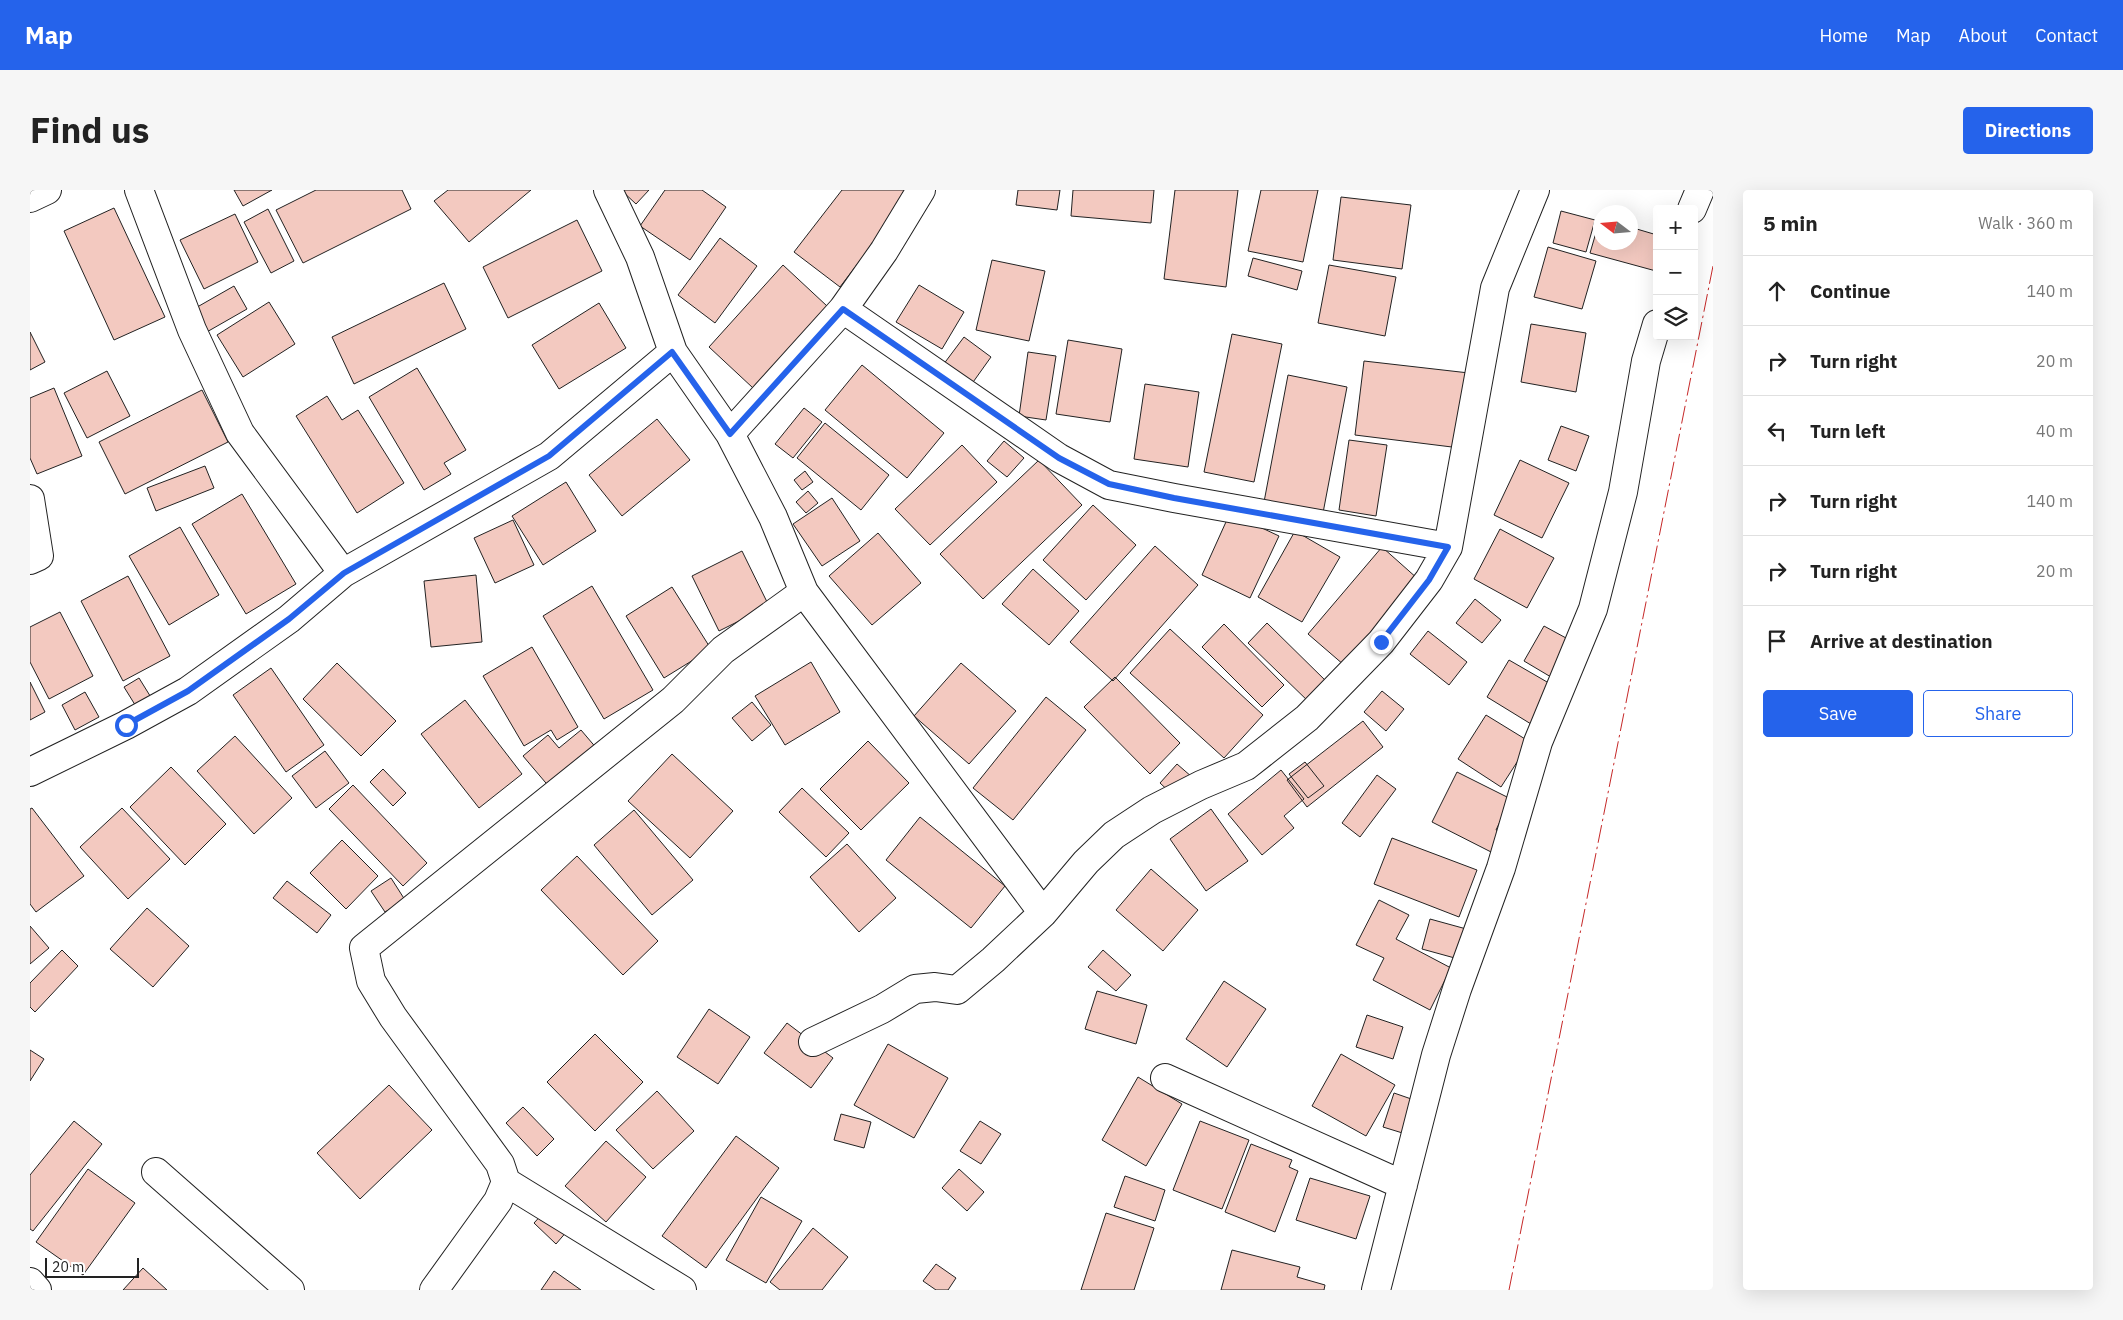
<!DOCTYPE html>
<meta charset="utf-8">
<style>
:root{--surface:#fff;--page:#f6f6f6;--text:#222;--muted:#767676;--line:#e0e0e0;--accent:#2563eb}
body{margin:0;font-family:"IBM Plex Sans",sans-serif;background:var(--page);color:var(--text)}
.controls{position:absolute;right:15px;top:15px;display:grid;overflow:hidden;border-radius:5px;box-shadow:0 5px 20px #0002}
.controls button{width:45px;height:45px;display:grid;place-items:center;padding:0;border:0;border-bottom:1px solid var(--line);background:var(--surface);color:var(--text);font:25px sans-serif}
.compass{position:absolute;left:1563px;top:15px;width:45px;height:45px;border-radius:50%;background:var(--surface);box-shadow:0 5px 20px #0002;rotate:286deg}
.scale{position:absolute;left:15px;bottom:12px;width:94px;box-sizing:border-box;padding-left:5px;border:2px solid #222;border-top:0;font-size:14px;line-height:18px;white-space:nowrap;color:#222;-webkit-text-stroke:4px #fff;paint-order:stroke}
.stop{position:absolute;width:15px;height:15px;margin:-11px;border:4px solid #2563eb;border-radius:50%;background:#fff}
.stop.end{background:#2563eb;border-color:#fff;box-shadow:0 1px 5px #0008}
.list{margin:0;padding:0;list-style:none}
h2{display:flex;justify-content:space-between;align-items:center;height:65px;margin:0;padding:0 20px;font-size:21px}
h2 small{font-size:16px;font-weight:400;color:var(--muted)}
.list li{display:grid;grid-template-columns:32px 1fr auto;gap:15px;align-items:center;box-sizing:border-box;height:70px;padding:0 20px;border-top:1px solid var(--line)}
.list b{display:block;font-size:19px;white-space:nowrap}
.list em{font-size:16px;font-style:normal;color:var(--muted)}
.actions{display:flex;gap:10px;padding:15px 20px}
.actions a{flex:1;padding:11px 0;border:1px solid var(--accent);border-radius:5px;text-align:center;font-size:18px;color:var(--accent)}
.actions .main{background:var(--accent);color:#fff}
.icon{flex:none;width:28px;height:28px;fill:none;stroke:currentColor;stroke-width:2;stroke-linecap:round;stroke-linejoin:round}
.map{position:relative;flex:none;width:1683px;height:1100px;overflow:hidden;border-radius:5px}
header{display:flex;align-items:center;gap:30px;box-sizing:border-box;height:70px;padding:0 25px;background:var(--accent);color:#fff}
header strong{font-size:24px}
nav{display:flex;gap:28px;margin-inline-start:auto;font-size:18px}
.intro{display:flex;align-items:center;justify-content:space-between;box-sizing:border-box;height:120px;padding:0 30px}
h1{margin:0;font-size:35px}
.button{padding:12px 22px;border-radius:5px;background:var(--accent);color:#fff;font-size:18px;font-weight:700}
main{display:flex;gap:30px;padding:0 30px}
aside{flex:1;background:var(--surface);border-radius:5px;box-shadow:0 5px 20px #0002}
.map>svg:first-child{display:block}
</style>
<header>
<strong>Map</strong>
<nav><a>Home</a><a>Map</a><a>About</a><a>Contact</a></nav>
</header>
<div class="intro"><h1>Find us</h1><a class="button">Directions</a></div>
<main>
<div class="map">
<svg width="1683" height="1100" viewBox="0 0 1683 1100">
<rect width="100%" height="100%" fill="#fff"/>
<!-- building -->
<path fill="#f3c9c0" stroke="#222" d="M204 0H242L213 16Z
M286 0H372L381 19 273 73 246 20Z
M418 0H501L439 52 404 11Z
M591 0H619L606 14Z
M635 0H672L696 17 660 70 610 36Z
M812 0H879L882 2 810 97 764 62Z
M988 0H1030L1027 20 986 15Z
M1043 0H1124L1121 33 1041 26Z
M1145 0H1208L1196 97 1134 89Z
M1231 0H1288L1273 72 1218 61Z
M1311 7 1381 15 1372 79 1303 70Z
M84 18 135 127 84 150 34 41Z
M238 19 264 71 241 83 214 32Z
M1531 21 1565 30 1556 62 1523 53Z
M205 24 228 72 174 99 150 50Z
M1570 29V52H1600V37L1627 45 1626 81 1560 63Z
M547 30 572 81 478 128 453 77Z
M690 48 727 76 685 133 648 105Z
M1518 57 1566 71 1552 119 1504 107Z
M1223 68 1272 81 1267 100 1218 86Z
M962 70 1015 81 999 151 946 140Z
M753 75 797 116 723 198 679 157Z
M1299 75 1366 87 1355 146 1288 133Z
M414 93 436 139 324 194 302 147Z
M889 95 934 122 912 159 866 132Z
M204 96 217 119 175 143 162 120Z
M239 112 265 154 213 187 187 145Z
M569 113 596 158 529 199 502 155Z
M1501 134 1556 143 1546 202 1491 192Z
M0 142 15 172 0 180Z
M1202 144 1252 154 1224 292 1174 282Z
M934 147 961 167 941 195 913 175Z
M1038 150 1092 159 1080 232 1026 224Z
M998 162 1026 166 1016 230 989 226Z
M1334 171 1439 183 1430 258 1325 245Z
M832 175 914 243 877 288 795 220Z
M387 178 436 260 414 273 421 284 394 300 339 207Z
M77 181 100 226 57 248 34 203Z
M1258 185 1317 197 1293 323 1234 312Z
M1115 194 1169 202 1158 277 1104 269Z
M24 198 52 266 7 284 0 268V208Z
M172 200 198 252 95 304 69 252Z
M297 206 312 230 328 220 374 293 327 323 266 226Z
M774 218 792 232 763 268 745 254Z
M627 229 660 270 592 326 559 285Z
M795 233 859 285 831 320 767 268Z
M1531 236 1559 246 1546 281 1518 270Z
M1319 250 1357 255 1346 326 1309 320Z
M974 251 994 268 977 287 957 271Z
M932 255 967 292 900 355 865 319Z
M1009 270 1052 315 953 409 910 364Z
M1490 270 1539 293 1512 348 1464 325Z
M175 276 184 298 126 321 117 298Z
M775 281 783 292 772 300 764 290Z
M536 292 566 341 513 375 482 326Z
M778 301 788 313 776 323 766 312Z
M212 304 266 394 216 424 162 334Z
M802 308 830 351 792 376 763 334Z
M1063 315 1106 355 1056 410 1013 370Z
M1200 323 1249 346 1220 408 1172 385Z
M483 330 504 375 465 393 444 348Z
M150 337 189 405 139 435 99 366Z
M1470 339 1524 368 1497 418 1444 389Z
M1265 341 1310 367 1272 432 1228 407Z
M848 343 891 393 842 435 799 386Z
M1125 356 1168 395 1083 491 1040 452Z
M1352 357 1388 389 1314 475 1278 444Z
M712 361 739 416 689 441 662 386Z
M1003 379 1049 421 1019 455 972 414Z
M446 385 452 452 401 457 394 391Z
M98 386 140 466 93 491 51 411Z
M562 396 623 500 574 529 513 426Z
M642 397 681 459 634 488 596 426Z
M1445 409 1471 430 1452 453 1426 433Z
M30 422 63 486 19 509 0 472V437Z
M1237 433 1299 494 1281 514 1218 453Z
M1194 434 1254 495 1232 517 1172 457Z
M1514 436 1547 454 1526 490 1494 471Z
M1140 439 1233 525 1194 568 1100 483Z
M1398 441 1437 472 1419 495 1380 464Z
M502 457 548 537 527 550 521 540 494 556 453 486Z
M1479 470 1524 496 1501 534 1457 507Z
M781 472 810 522 755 555 725 506Z
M307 473 366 531 331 566 273 509Z
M931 473 986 521 939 574 884 526Z
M241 478 294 555 256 582 203 505Z
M1085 487 1150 553 1120 584 1054 517Z
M109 488 122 509 107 518 94 497Z
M0 492 15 522 0 530Z
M1352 501 1374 519 1356 541 1334 522Z
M55 502 69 527 45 540 32 515Z
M1016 507 1056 540 983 630 943 598Z
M435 510 492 584 449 618 391 544Z
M722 512 741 535 722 551 702 528Z
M1456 525 1500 552 1471 597 1428 569Z
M1333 531 1353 557 1277 617 1257 590Z
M551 540 568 560 521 599 493 566 518 545 529 558Z
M205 546 262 608 224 644 167 581Z
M838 551 879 593 831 640 790 599Z
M295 561 319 593 286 618 262 586Z
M642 564 703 621 660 668 598 611Z
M1275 572 1294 596 1278 608 1259 584Z
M1147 574 1162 587 1144 606 1130 593Z
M141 577 196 634 155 675 100 617Z
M353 579 376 603 363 616 340 592Z
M1251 580 1274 609 1254 626 1264 638 1232 665 1198 624Z
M1427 582 1481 609 1466 640 1475 644 1465 664 1402 632Z
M1347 585 1366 599 1330 647 1312 633Z
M323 595 397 673 373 696 299 619Z
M772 598 819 643 796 667 749 622Z
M2 618 54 686 6 722 0 714V619Z
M92 618 140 669 98 709 50 657Z
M1181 619 1218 671 1176 701 1140 649Z
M604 620 663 690 622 725 564 655Z
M890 627 975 696 941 738 856 670Z
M1362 648 1447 680 1429 727 1344 694Z
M312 650 348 686 316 719 280 683Z
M817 654 866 708 829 742 780 687Z
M547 666 628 751 593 785 511 700Z
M1121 679 1168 720 1133 761 1086 720Z
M361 688 375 710 355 722 341 701Z
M257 691 301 725 287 743 243 708Z
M1349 710 1379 725 1366 749 1421 778 1400 820 1343 790 1354 768 1326 755Z
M117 718 159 756 123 797 80 759Z
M1400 729 1440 740 1432 770 1392 759Z
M0 736 19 758 0 774Z
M32 760 48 776 5 822 0 817V793Z
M1073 760 1101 785 1086 801 1058 777Z
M1194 791 1236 819 1197 877 1156 849Z
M1067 801 1117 815 1106 854 1055 839Z
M679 819 720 847 688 894 647 867Z
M1337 825 1373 837 1363 869 1326 857Z
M757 833 803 868 781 898 734 863Z
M565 844 613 892 565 941 517 892Z
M858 854 918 888 884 948 824 915Z
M0 860 14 869 0 891Z
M1311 864 1365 895 1336 946 1282 916Z
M1108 887 1152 914 1116 976 1072 950Z
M359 895 402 940 330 1009 287 963Z
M627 901 664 941 623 979 586 940Z
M1364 903 1390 912 1379 945 1353 937Z
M493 917 524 949 507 966 476 933Z
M811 924 841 932 834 958 804 950Z
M44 931 72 954 3 1041 0 1039V985Z
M950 931 971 944 951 974 930 961Z
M1170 931 1219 950 1192 1019 1143 1000Z
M706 946 749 978 676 1078 632 1046Z
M576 951 616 987 576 1032 535 996Z
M1221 954 1262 970 1259 977 1268 981 1245 1042 1195 1022Z
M58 979 105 1013 53 1085 6 1052Z
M929 979 954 1002 937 1021 912 998Z
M1095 986 1135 1000 1125 1031 1084 1017Z
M1280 988 1340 1006 1326 1049 1266 1030Z
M731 1007 772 1031 736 1093 696 1070Z
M516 1020 538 1040 526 1054 504 1033Z
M1076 1023 1124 1038 1104 1100H1051Z
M783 1038 818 1067 792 1100H750L740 1092Z
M1202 1060 1270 1077 1267 1087 1295 1095 1294 1100H1191Z
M906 1074 926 1088 918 1100H906L893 1091Z
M113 1078 137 1100H93Z
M524 1081 551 1100H511Z"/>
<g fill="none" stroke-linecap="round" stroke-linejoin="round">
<defs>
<path id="minor" d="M109 0 162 140 210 243 313 383
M578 0 610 67 643 162 700 244 743 327 774 402 1013 723
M0 8 17 0
M1662 19 1670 0
M813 119 1029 268 1079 295 1144 308 1418 357
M700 244 813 119 854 61 891 0
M0 309 9 366 0 370
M0 582 96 535 158 501 259 429 313 383 519 266 643 162
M783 852 852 819 885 799 905 797 927 800 963 770 1013 723 1056 672 1084 645 1122 620 1171 595 1216 576 1277 528 1351 452 1399 390 1418 357 1465 98 1505 0
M1135 888 1373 995
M126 982 260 1100
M0 1092 7 1100
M404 1100 468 1011 476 992
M652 1100 476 992 470 974 363 827 341 791 334 758 643 510 693 460 774 402
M1346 1100 1406 865 1427 799 1471 678 1508 552 1563 419 1593 302 1616 171 1627 134"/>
</defs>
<!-- minor casing -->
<use href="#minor" stroke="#222" stroke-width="30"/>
<!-- minor -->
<use href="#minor" stroke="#fff" stroke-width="28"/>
<!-- power -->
<path stroke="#c62828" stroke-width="1" stroke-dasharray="18 4 2.5 4" stroke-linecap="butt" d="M1479 1100 1683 76"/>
</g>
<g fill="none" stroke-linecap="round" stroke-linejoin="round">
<!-- route -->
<path stroke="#2563eb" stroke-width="6" d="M96 535 158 501 259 429 314 383 519 266 642 162 700 244 813 119 1029 268 1079 294 1144 308 1418 357 1399 390 1351 452"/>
</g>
</svg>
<div class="controls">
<button>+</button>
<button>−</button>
<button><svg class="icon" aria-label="layers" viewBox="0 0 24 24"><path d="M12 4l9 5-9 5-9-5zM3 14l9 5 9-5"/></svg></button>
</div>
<svg class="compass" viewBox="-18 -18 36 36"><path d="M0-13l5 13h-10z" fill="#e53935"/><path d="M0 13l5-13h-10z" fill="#767676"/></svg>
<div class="scale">20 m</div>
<div class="stop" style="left:96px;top:535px"></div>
<div class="stop end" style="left:1351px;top:452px"></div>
</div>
<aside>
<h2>5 min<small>Walk · 360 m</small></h2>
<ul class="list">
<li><svg class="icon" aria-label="ahead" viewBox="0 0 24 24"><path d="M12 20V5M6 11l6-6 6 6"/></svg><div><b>Continue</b></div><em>140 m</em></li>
<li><svg class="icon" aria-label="right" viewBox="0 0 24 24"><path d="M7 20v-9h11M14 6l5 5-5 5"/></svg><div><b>Turn right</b></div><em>20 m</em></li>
<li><svg class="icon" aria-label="left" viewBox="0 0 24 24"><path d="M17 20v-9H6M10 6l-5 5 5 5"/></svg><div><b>Turn left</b></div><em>40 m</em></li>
<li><svg class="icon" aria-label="right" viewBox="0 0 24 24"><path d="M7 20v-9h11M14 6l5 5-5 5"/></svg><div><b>Turn right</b></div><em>140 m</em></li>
<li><svg class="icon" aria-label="right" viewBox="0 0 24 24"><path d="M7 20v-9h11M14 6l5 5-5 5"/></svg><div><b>Turn right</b></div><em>20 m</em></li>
<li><svg class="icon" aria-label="arrive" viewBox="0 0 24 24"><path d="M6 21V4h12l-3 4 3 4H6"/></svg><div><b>Arrive at destination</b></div></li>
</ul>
<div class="actions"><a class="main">Save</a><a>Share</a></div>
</aside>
</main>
